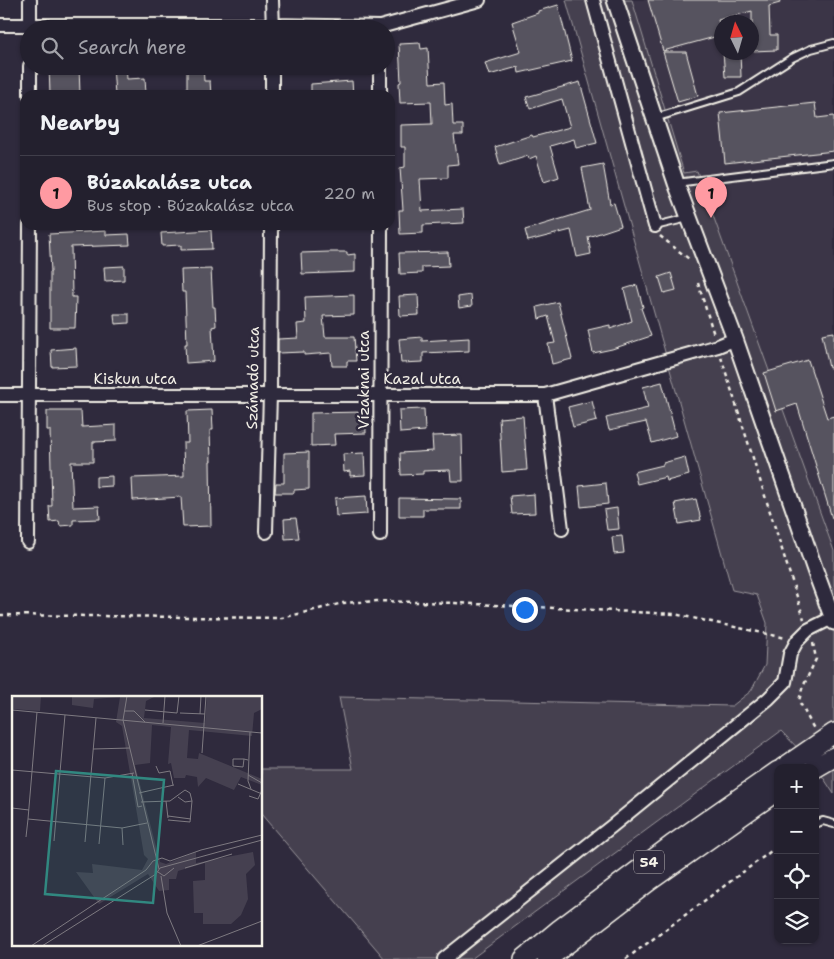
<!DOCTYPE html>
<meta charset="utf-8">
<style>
:root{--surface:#23202e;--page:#2b2836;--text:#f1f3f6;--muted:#a3a3aa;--line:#403e4a;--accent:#ff9aa2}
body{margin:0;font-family:"Shantell Sans",sans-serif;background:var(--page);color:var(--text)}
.controls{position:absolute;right:15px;bottom:15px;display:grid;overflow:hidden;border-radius:10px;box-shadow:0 1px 4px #0004}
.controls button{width:45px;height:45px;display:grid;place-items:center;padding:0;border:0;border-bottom:1px solid var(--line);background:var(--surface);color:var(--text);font:25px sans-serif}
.compass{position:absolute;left:714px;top:15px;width:45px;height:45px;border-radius:50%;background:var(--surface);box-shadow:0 1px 4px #0004;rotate:355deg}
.you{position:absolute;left:524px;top:609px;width:18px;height:18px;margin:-12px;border:4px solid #fff;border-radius:50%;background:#1a73e8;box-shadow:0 0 0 8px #1a73e833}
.badge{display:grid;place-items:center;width:32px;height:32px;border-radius:50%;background:var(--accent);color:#111;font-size:16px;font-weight:700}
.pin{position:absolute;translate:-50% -41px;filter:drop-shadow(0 1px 2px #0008)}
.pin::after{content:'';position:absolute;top:26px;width:18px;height:15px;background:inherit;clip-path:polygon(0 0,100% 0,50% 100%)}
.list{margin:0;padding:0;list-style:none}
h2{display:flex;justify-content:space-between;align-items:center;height:65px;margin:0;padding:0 20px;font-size:21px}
h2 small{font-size:16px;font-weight:400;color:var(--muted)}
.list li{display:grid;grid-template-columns:32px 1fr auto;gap:15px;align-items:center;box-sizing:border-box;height:75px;padding:0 20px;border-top:1px solid var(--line)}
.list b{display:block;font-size:19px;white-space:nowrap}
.list p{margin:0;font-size:16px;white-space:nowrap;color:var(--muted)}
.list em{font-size:16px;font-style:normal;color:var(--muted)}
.icon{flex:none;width:28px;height:28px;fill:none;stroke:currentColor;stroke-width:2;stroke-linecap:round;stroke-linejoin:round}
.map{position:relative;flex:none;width:834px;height:959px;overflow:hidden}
.search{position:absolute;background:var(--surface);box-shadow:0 1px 4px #0004;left:20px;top:20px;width:375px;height:55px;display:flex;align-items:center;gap:12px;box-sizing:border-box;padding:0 18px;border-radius:28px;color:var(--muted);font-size:19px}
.panel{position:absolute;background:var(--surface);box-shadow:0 1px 4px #0004;left:20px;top:90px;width:375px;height:140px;border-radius:15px}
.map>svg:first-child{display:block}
</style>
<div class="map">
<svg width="834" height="959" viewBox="0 0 834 959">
<rect width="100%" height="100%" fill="#2f2a3d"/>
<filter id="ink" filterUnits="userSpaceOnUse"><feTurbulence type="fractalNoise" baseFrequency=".02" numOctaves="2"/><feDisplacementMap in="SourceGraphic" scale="10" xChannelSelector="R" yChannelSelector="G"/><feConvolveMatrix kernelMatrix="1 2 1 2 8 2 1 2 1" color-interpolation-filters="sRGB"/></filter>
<g filter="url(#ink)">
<!-- built -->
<path fill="#3b3647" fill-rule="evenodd" d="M632 0H834V551L697 171 684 174ZM722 22H752V52H722Z"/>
<!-- green -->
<path fill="#454050" stroke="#9c989c" d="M566 0H632L684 173 697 171 834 551V794L817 768 781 731 471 959H385L261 814V769H353L339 697 732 706 751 691 765 665 767 623 757 595 732 590Z"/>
<!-- building -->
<path fill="#56525f" stroke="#f4f1e8" d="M648 0H779L780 3 769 6 770 35H777V50L752 51V11L718 20 722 35 663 51Z
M558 5 572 61 519 73 518 67 489 75 485 63 521 52 512 22 538 13V11Z
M420 43 421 49 428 48 430 83 444 82 445 105 452 104 453 125H463V135H454L458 164 448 165V178L420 179 422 211 463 209 464 223 423 225V233L400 234 399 210H403L400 168 405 167V147H401V125L432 124 431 102 400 103 399 83 401 82 399 44Z
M663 52H686L698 96 678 102Z
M723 52H740L741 77H725Z
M49 66H79L80 95 50 94Z
M113 66H126L127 79 145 78 146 94 115 95Z
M187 66H203L204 81H210L211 95H187Z
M352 81 353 95H311V84Z
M580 82 597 143 576 148 574 139 550 146 559 177 544 182 536 156 529 159 528 156 500 165 495 147 532 135 533 137 570 127 562 99 530 109 526 97Z
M815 103 817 118 834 116V151L725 163 720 113Z
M603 164 610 204 614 203 621 226 588 237 591 254 577 257 571 230 528 241 525 230 590 210 582 168Z
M211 230 212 249 181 250V245L162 246 161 233Z
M106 231V235L129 234 130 245 71 247 72 297H76L75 328H50V272H51L49 234Z
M329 252H347V255L355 254V272L302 274 301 253Z
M448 252 449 266 422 267V273L400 274 399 253Z
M124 266V280L105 281 104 267Z
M211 269 213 307H215L216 326 212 327 214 361 186 363 185 344H187L185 292H182L181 270Z
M671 273 676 290 664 293 659 277Z
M637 285 643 307 641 308 651 336 612 349 593 353 588 330 610 325V329L632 321 624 289Z
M354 295V315L323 316 325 337H354L356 361H347V366H332L331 353 304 355V352L278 353V339L298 338 297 324 306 323 305 297Z
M418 295 419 315 400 316 399 296Z
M471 295 472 306 459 308 458 297Z
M558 302 572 359 552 364 548 344 555 343 548 316 539 319 537 307Z
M114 314H129V323L115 324Z
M834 332V367L829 368 822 334Z
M422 337V341L469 338V351L423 353V362L401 363 399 339Z
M76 348 77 366 52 367 51 350Z
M808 360 827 418 834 416V517L832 518 797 404 776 411 764 373Z
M662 382 676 436 652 443 646 422 609 430 606 418 648 408 643 387Z
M592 401 597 421 573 427 568 407Z
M424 409 425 431 400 433 399 410Z
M212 410 213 430H210L211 461H210L211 526 183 527 181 497 133 500 132 478 184 476 183 443H188L187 411Z
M47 411H81L82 427 116 425V441L93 442V462H71L73 507 99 506 100 519 73 520V525L60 526 59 521 50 522 49 506H52L50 430H47Z
M365 412 366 433 334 434 335 445 311 446V413Z
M523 416 527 470 502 472 499 418Z
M462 435 463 481H451L450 470 423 471V474L401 475 400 453 433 451 432 436Z
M309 452V489L294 490V493H275L276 483H284V453Z
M364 453 365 475 350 476V471L344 472 343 454Z
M685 457 689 475 667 481 666 477 637 484 634 472 663 465V463Z
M112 476V486L96 487V477Z
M606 483 608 504 581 507 579 486Z
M534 494 535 513 512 514 510 496Z
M366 496 367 514 336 516 335 498Z
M399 498 461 499V509H423V516H399Z
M696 499 701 520 679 524 675 503Z
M617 508 619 529 607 530 604 510Z
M296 518 299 538 285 539 284 519Z
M622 536 624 553 614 554 612 537Z"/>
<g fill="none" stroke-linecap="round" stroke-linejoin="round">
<defs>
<path id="service" d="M655 118 739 92 792 58 811 49 834 43
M676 183 834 163
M655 226 688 218
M815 824 823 821 834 824"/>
<path id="minor" d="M30 0V29
M272 0 273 29
M593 0 655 226
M0 25H273L380 27 479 0
M380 66V95
M30 95V66
M272 95V66
M0 395H545L718 346 735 339
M545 395 562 529
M266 532 270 395 271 225
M380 535 381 225
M28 542 30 225
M444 959 612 826 768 699 785 682 790 654 797 641 808 630 834 617"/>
<path id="tertiary" d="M615 0 676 183 735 339 816 573 834 622"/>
<path id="primary" d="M783 768 834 733
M815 768 834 757
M524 959 560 929 672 845 778 771
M547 959 649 881 778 790"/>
</defs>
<!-- service casing -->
<use href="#service" stroke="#f4f1e8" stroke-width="10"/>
<!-- minor casing -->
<use href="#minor" stroke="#f4f1e8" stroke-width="16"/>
<!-- tertiary casing -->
<use href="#tertiary" stroke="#f4f1e8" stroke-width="19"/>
<!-- primary casing -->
<use href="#primary" stroke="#f4f1e8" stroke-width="22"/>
<!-- path -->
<path stroke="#f4f1e8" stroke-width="2.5" stroke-dasharray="4 4" stroke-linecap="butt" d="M660 236 689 259
M698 283 714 335
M721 357 804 619
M0 615 282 618 343 603 377 601 455 603 674 614 786 638
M813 643 816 659 802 689 799 701 814 729
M626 959 778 846"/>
<!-- service -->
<use href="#service" stroke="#2f2a3d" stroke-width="6"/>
<!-- minor -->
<use href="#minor" stroke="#2f2a3d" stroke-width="12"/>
<!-- tertiary -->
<use href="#tertiary" stroke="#2f2a3d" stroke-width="15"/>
<!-- primary -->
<use href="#primary" stroke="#2f2a3d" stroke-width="19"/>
</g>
</g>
<g text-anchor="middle" stroke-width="5" stroke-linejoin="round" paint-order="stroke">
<!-- shield labels -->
<rect fill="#2f2a3d" stroke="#b9b5b5" stroke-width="1" x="634" y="850.5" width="30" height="23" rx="4"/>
<g font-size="14" font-weight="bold" fill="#f4f1e8">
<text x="649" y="867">54</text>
</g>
<!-- street labels -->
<g font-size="15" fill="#f4f1e8" stroke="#2f2a3d">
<text transform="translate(253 378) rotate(-89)" y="5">Számadó utca</text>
<text x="135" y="384">Kiskun utca</text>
<text x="422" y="384">Kazal utca</text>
<text transform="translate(364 380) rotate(-90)" y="5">Vízaknai utca</text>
</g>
</g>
<!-- overview -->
<g transform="translate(12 696)">
<rect width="250" height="250" fill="#2f2a3d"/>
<path d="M0 0H29L28 15 0 13ZM53 0H144L134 5 132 22 193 27 195 0H250V13L242 17 240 40 177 34 175 62 186 63 187 57 250 83V89L229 81 222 94 194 82 186 91 185 81 174 79 173 82H162L159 67 156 68 159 31 140 29 138 67 123 69 148 166 154 168 184 156V167L241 156 243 169 234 178 236 203 229 219 219 228H191V217H182L181 185 193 184V167L166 175 164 183H157V194L147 195 136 178 87 208 64 176 81 177 80 168 130 174 136 163 132 159 110 30 104 26 108 1 82 3 81 12 60 9V1Z" fill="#454050"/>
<path fill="none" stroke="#7e7a81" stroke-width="1" d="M115 0 111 24 147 173M0 14 250 37M133 14 165 17 167 0M112 15H122L133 26M25 16 16 123 110 132 135 127M168 17 193 18M188 18 189 0M151 27 153 0M238 36 236 85 239 93M81 53 118 52M190 57 194 0M232 63 231 71 221 70V63H232L236 64M144 70 147 77 158 75 161 89M0 74 93 82 122 77M120 77 126 111 130 110M236 79 250 87M226 88 250 98M127 97 162 89M237 100 246 103 250 94M154 105 156 122M129 106 158 105 173 94 178 97 180 105 173 106 166 101M0 112 17 114M156 120 179 123M156 124 178 126 180 105M110 132 111 149M14 141 16 123M42 145 53 19M73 146 84 22M87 148 93 82M173 172 220 158M146 176 152 180 162 172M149 180 155 217 169 250M19 250 134 174 141 165 150 162 158 165 189 154 250 139M30 250 144 178 148 172 250 144M185 250 250 225"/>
<path fill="#318880" fill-opacity="0.15" stroke="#318880" stroke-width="2.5" d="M44 75 152 84 141 207 33 198Z"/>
<rect width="250" height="250" fill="none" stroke="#f4f1e8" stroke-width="2.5"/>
</g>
</svg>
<div class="controls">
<button>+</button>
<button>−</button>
<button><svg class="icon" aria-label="locate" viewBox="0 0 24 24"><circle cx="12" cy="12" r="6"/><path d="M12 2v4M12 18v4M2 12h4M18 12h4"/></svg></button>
<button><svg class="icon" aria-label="layers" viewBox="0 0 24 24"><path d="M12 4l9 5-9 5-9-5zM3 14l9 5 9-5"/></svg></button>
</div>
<svg class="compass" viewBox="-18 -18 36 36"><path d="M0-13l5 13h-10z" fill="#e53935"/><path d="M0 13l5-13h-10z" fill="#a3a3aa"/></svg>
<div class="you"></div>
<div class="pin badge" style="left:711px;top:218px">1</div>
<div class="search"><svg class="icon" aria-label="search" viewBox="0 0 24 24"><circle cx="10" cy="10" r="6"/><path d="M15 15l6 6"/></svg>Search here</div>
<section class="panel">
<h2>Nearby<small></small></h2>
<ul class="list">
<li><span class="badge">1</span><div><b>Búzakalász utca</b><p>Bus stop · Búzakalász utca</p></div><em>220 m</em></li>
</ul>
</section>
</div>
